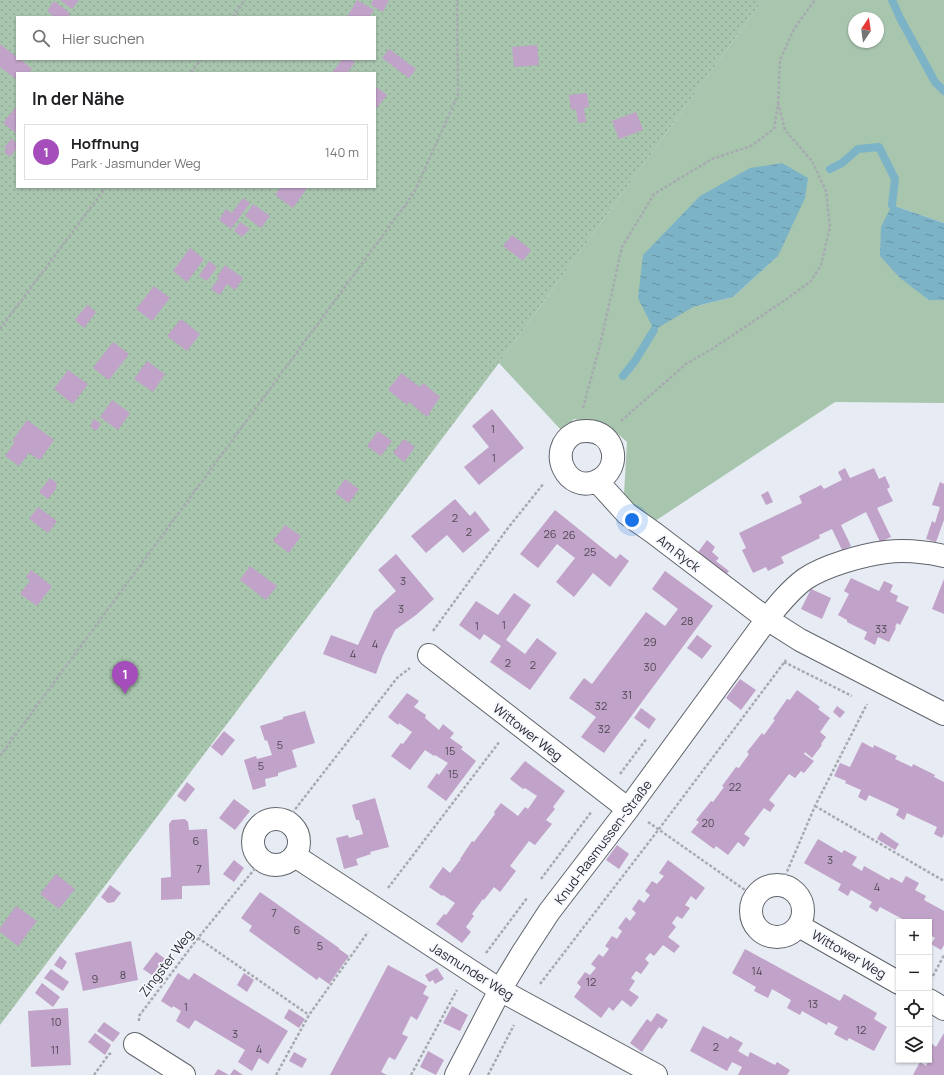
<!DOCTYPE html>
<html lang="de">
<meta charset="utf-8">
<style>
:root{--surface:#fff;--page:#f2f2f2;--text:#202124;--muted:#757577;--line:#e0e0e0;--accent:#a54dba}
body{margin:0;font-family:Manrope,sans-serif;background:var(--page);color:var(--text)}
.controls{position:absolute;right:12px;bottom:12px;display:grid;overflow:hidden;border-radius:0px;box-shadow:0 1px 3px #0004}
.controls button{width:36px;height:36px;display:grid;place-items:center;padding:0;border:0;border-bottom:1px solid var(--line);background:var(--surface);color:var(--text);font:20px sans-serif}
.compass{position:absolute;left:848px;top:12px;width:36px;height:36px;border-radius:50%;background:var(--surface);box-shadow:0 1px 3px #0004;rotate:13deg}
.you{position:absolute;left:632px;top:520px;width:14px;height:14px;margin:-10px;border:3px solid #fff;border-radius:50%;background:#1a73e8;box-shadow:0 0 0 6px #1a73e833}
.badge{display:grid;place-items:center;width:26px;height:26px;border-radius:50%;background:var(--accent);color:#fff;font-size:13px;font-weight:700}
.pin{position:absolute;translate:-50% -33px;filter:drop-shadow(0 1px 2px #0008)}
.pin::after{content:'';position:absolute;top:21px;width:14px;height:12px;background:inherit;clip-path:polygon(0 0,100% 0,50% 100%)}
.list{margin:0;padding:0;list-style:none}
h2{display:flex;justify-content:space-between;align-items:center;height:52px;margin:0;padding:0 16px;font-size:17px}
h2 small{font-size:13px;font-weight:400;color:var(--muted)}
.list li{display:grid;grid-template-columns:26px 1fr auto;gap:12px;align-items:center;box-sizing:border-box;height:56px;margin:0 8px 8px;padding:0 8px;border:1px solid var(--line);border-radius:0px}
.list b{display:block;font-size:15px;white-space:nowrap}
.list p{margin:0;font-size:13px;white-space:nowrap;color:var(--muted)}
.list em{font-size:13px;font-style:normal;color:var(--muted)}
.icon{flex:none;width:22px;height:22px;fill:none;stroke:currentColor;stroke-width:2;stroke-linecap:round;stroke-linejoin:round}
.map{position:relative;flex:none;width:944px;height:1075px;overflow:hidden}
.search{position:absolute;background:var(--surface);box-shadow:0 1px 3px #0004;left:16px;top:16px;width:360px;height:44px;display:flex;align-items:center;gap:10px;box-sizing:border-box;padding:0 14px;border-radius:0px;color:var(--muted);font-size:15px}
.panel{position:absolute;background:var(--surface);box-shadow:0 1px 3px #0004;left:16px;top:72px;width:360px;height:116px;border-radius:0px}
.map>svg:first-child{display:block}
</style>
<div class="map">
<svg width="944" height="1075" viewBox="0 0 944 1075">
<defs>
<pattern id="garden-dots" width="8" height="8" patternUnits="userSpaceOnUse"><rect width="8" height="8" fill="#a8c5ae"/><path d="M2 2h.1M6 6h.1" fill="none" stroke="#91a996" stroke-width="1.8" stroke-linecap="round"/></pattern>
<pattern id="water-ripples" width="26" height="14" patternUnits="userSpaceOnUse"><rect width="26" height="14" fill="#7db3c7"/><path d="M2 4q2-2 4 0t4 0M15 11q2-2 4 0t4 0" fill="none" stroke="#6692a2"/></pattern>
</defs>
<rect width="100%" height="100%" fill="#e7ebf3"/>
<!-- grass -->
<path fill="#a8c5ae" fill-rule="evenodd" d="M763 0H944V223L892 205 929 300H944V403L835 402 652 523 635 511 624 494 627 442 618 434 601 423 574 419 561 430 499 363ZM854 18H878V42H854ZM778 256 733 297 693 307Z"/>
<!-- garden -->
<path fill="url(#garden-dots)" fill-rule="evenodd" d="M0 0H763L499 363 0 1025ZM17 17H375V59H17ZM17 73H375V187H17Z"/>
<!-- water -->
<path fill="url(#water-ripples)" d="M782 163 808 178 805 198 778 256 733 297 693 307 654 330 638 298 643 255 700 196 750 168Z
M892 205 944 223V300H929L900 278 880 256 881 227Z"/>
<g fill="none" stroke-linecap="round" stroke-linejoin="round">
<!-- stream -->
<path stroke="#7db3c7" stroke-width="8" d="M892 0 900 18 935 82 944 91
M830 169 842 163 858 149 879 147 895 179 892 205
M623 376 635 361 654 330"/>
</g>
<!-- building -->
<path fill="#c1a2c8" d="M60 0H79L72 9Z
M357 0 374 10 369 17H347Z
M373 0H389L383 12 371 5Z
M54 1 70 13 67 17H55L47 11Z
M0 44 17 57V59H20L32 69 29 73H17V80L0 67Z
M537 45 539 65 514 67 512 47Z
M389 49 416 69 409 78 382 58Z
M342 59H350L355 62 347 73H332Z
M375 86 387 95 375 110Z
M587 93 589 107 584 108 586 122 578 123 576 109 571 110 569 95Z
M16 107 17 108V131L16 133 3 123Z
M636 112 643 130 619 139 612 121Z
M11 139 17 143V148L10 157 4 152 7 149 4 148Z
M281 187H306L307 188 293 208 275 195Z
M243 198 250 203 231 229 219 220 226 209 232 213Z
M253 204 270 216 261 228 245 216Z
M240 222 250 229 242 237 234 231Z
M512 235 531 250 523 261 503 246Z
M190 248 204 259 187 282 173 271Z
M209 261 217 267 207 281 199 276Z
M225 265 243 278 235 290 227 284 220 295 211 289 219 278 217 277Z
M154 286 170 298 152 321 136 309Z
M87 305 96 312 84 328 75 320Z
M181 319 200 334 187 351 167 336Z
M113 342 129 354 109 380 93 368Z
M147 361 165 374 153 392 134 379Z
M68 370 88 384 73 404 54 389Z
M401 373 420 387 423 383 440 397 427 417 409 402 407 405 388 390Z
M112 400 130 413 118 430 100 417Z
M492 409 524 448 479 485 464 467 489 447 472 426Z
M94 419 101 424 96 431 90 426Z
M27 420 54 440 40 460 29 453 19 466 5 456 15 442 12 441Z
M378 431 392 441 381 456 367 446Z
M404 439 415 447 404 462 393 453Z
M845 468 850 478 874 468 879 479 885 476 890 487 887 489 893 501 877 508 891 537 880 542 866 512 841 525 851 546 842 550 832 529 819 535 820 538 781 557 784 563 768 571 766 567 753 573 742 550 746 548 739 533 802 503 799 496 821 485 824 489 842 480 838 472Z
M50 478 57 483 56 489 48 499 39 492Z
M345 479 359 489 349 503 335 493Z
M940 482 944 484V520L936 542 926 539 932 521 935 523 940 507 932 505Z
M768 491 773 502 766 505 761 495Z
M455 499 470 516 475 511 490 530 463 553 447 535 426 553 411 536Z
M38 507 57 521 48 533 29 519Z
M555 510 616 559 620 554 629 561 610 587 593 573 574 597 556 582 575 558 557 544 538 568 520 554Z
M285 525 301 536 289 553 273 541Z
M707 540 715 547 712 552 719 558 716 561 729 571 722 580 696 555Z
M396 554 434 599 416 615 395 630 383 655 376 674 323 654 331 635 358 645 374 611 396 591 378 570Z
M250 566 277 586 266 600 240 580Z
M31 570 52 586 37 606 20 594 30 581 26 577Z
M665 571 713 606 604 753 581 737 596 717 569 698 584 678 592 684 646 612 665 626 678 609 652 589Z
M851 578 879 591 884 581 893 585 890 592 898 596 896 601 909 607 900 625 897 623 895 627 896 628 889 642 878 637 875 645 864 639 867 632 847 622V620L838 615 849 594 844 591Z
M944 579V614L932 609Z
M811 589 831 598 822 619 801 609Z
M514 593 531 605 506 640 525 654 537 638 557 653 530 690 490 662 501 646 484 634 480 640 459 625 476 601 498 615Z
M697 635 712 646 702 659 687 648Z
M740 679 756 690 741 710 726 698Z
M797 690 820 707 818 709 830 718 820 732 826 737 821 744 822 745 812 758 805 752 804 754 814 761 804 773 801 771 795 778 789 774 769 800 775 805 770 812 764 808 744 834 750 838 744 847 738 842 728 855 716 846 714 849 691 832 699 822 696 820 711 801 713 802 724 787 722 786 736 767 739 768 749 754 747 752 762 733 764 735 775 720 773 719 787 699 790 700Z
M407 693 419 701 414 707 426 715 425 718 439 730 443 724 454 733 450 738 463 747 461 749 476 761 446 801 427 787 437 773 439 775 448 763 435 755 434 756 425 750 410 770 391 756 401 743 403 744 412 732 399 723 398 725 388 717Z
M837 706 845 712 840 718 833 712Z
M641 708 656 719 649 729 634 718Z
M305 711 315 743 292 750 297 767 278 773V776L265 779 266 786 253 790 244 760 256 756 257 759 272 755 267 740 265 741 260 726 283 719V717Z
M224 731 235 740 222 756 211 747Z
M862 742 873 748 874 745 897 756 895 759 912 767 913 764 935 775 934 777 944 782V834L942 838 934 834 937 827 907 813 904 820 896 815 899 809 869 795 866 801 858 797 861 790 845 783 846 781 834 776 840 763 850 767Z
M525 761 565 791 553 807 555 809 546 820 552 824 543 835 535 845 529 841 510 866 516 871 500 892 494 887 484 900 483 899 472 914 474 916 466 927 471 932 462 943 436 924 444 914 446 915 455 903 443 895 442 896 429 887 443 867 450 873 461 859H460L472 841 474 842 495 814 494 812 501 803 518 816 525 807 528 809 537 796 525 788 523 789 510 779Z
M187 782 195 789 185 802 177 796Z
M375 798 389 847 370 852 371 854 356 859 358 865 344 869 336 838 348 835 349 838 363 834 359 820H356L352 805Z
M234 799 250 811 235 830 219 818Z
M185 819 188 822 189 830 207 829 210 885 182 886V899L161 900V878L171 877 169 824 172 820Z
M881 832 899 844 895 850 877 839Z
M818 839 842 853 844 850 857 857 852 865 862 871 864 866 889 880 891 877 902 883 906 876 919 883 915 890 926 896 924 900 944 911V945L941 950 931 944 935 938 929 934V922H906V921L880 907 877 912 869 907 872 902 851 890 848 896 838 890 841 884 804 863Z
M617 845 629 854 619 869 606 860Z
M234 860 244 868 234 882 223 874Z
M668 860 705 888 696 900 691 896 685 905 690 908 682 919 677 916 672 923 676 927 668 937 680 946 674 953 663 945 654 956 650 953 645 959 649 963 641 974 636 971 631 978 635 981 629 990 639 997 631 1007 622 1000 613 1011 609 1007 601 1018 574 997 581 987 577 983 585 972 590 975 596 968 591 964 599 954 603 957 609 949 605 946 612 936 617 939 622 931 618 928 626 917 630 921 636 913 632 909 639 899 644 903 650 895 645 891 652 881 657 884 664 876 659 873Z
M56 874 75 889 59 909 40 894Z
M110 885 121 893 114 902 108 903 101 897Z
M260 892 339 948V949L349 956 329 984 319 977 317 980 249 931 252 926 241 918Z
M16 906 37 921 18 946 0 932V928Z
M131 941 138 980 83 991 75 953Z
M745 949 840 1001 844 994 877 1013 874 1019 887 1027 874 1051 849 1038 847 1041 834 1034 838 1027 828 1022 827 1025 802 1011 800 1015 787 1008 791 1000 772 989 768 998 754 991 756 987 732 973Z
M156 952 171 963 159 980 143 969Z
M60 956 67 962 62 970 54 965Z
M388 965 427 986 423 994 429 997 417 1020 411 1016 402 1034 408 1037 395 1060 389 1057 381 1072 387 1075H330Z
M437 968 444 979 435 984 433 980 429 982 425 975Z
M51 969 69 982 63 991 44 978Z
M178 973 189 980 194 973 288 1031 268 1064 259 1058 252 1071 238 1062 245 1050 195 1020 189 1029 176 1021 181 1011 173 1006 172 1008 161 1001Z
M244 973 254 980 247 992 237 985Z
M42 983 60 997 53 1007 35 993Z
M452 1006 468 1015 460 1031 443 1023Z
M68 1008 71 1065 31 1067 28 1011Z
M289 1009 305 1019 299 1028 284 1018Z
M657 1013 668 1020 662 1029 659 1027 642 1052 630 1043 647 1019 651 1022Z
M104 1022 120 1033 113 1042 97 1031Z
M703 1026 728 1039 730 1036 743 1043 738 1051 748 1057 750 1052 775 1065 777 1062 790 1070 787 1075H738L742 1067 732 1062 727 1071 690 1051Z
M95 1033 111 1045 105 1055 88 1042Z
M944 1033V1075H913L920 1062 926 1066 930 1057 929 1056V1047L931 1043 936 1047Z
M428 1051 444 1060 436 1075 420 1067Z
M294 1052 307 1059 302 1068 289 1061Z
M218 1069 229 1075H214Z
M234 1069 243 1075H230Z"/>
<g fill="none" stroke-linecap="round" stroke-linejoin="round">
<defs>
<path id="minor" d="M597 481C567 495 545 449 575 433 579 431 583 431 587 431 616 431 623 469 597 481L627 514 654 533 767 619 800 640 944 714
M429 655 628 809
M253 842a23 23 0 1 1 46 0a23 23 0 1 1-46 0Z
M295 856 500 990 656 1075
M751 911a26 26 0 1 1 52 0a26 26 0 1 1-52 0Z
M799 926 899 983
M929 1000 944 1009
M135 1044 184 1075
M456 1075 500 990 523 952 549 912 628 809 767 619C778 605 790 590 805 579 824 566 862 555 886 552 904 550 926 552 944 556"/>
</defs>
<!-- minor casing -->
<use href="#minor" stroke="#60646b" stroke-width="24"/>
<!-- path -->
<path stroke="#a7aab1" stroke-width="2.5" stroke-dasharray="3 2" stroke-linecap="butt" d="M233 17 245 0
M191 73 201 59
M778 104 780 60 794 29 815 0
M0 329 106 187
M583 408 600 345 622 247 654 194 712 159 751 146 774 129 778 104 779 106
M621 421 686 364 712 349 788 298 811 281 821 265 830 227 826 191 812 161 785 130 779 106
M433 631 508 528 544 483
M784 662 852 696
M0 756 414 193 458 95 457 0
M620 774 647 738
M815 806 944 881
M286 821 397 678 410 668
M648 822 755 897
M541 879 592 811
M783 886 786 874 815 806 867 704
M388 888 500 741
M198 938 309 1015
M486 953 527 898
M933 976 944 955
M540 984 659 829 786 660
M139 1021V1016L198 938 262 860
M94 1075 109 1054 113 1053
M276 1075 309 1015 368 932
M411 1075 457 990
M488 1075 514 1025"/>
<!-- minor -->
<use href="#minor" stroke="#fff" stroke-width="22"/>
</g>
<g text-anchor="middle" stroke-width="3.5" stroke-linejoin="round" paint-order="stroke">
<!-- number labels -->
<g font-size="11" fill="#4f4954">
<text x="493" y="433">1</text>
<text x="494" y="462">1</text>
<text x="455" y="522">2</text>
<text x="469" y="536">2</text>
<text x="550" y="538">26</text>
<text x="569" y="539">26</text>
<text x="590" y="556">25</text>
<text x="403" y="585">3</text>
<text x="401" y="613">3</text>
<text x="687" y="625">28</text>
<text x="504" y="629">1</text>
<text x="477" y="630">1</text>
<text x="881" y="633">33</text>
<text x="650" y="646">29</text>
<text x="375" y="648">4</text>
<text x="353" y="658">4</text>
<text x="508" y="667">2</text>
<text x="533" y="669">2</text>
<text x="650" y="671">30</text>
<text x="627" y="699">31</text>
<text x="601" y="710">32</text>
<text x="604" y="733">32</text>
<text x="280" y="749">5</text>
<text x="450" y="755">15</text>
<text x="261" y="770">5</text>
<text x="453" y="778">15</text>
<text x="735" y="791">22</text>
<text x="708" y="827">20</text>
<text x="196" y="845">6</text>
<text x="830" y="864">3</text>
<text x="199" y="873">7</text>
<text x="877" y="891">4</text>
<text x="274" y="917">7</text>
<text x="297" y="934">6</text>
<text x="320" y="950">5</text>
<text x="757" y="975">14</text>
<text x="123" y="979">8</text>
<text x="95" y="983">9</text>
<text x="591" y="986">12</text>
<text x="813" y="1008">13</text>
<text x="186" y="1011">1</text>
<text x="56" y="1026">10</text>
<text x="861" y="1034">12</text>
<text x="235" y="1038">3</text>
<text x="716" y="1051">2</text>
<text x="259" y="1053">4</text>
<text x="55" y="1054">11</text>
</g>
<!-- street labels -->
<g font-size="13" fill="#292b2e" stroke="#f5f8ff">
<text transform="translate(679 553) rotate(38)" y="5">Am Ryck</text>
<text transform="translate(528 732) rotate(38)" y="5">Wittower Weg</text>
<text transform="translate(603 842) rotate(-53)" y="5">Knud-Rasmussen-Straße</text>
<text transform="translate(849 954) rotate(30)" y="5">Wittower Weg</text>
<text transform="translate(166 963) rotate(-53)" y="5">Zingster Weg</text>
<text transform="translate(472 971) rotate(32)" y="5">Jasmunder Weg</text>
</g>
</g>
</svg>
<div class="controls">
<button>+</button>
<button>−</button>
<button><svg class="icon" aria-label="locate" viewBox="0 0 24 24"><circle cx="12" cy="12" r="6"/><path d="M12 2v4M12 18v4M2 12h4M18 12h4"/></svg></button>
<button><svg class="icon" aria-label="layers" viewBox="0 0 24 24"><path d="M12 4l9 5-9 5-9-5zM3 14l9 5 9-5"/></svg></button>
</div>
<svg class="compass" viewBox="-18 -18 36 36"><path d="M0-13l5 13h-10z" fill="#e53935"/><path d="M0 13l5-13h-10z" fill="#757577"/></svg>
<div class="you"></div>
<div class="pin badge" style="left:125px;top:694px">1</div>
<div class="search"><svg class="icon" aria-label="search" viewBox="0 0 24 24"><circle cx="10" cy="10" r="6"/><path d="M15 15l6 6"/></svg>Hier suchen</div>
<section class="panel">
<h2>In der Nähe<small></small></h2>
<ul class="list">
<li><span class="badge">1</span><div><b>Hoffnung</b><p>Park · Jasmunder Weg</p></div><em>140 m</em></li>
</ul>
</section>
</div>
